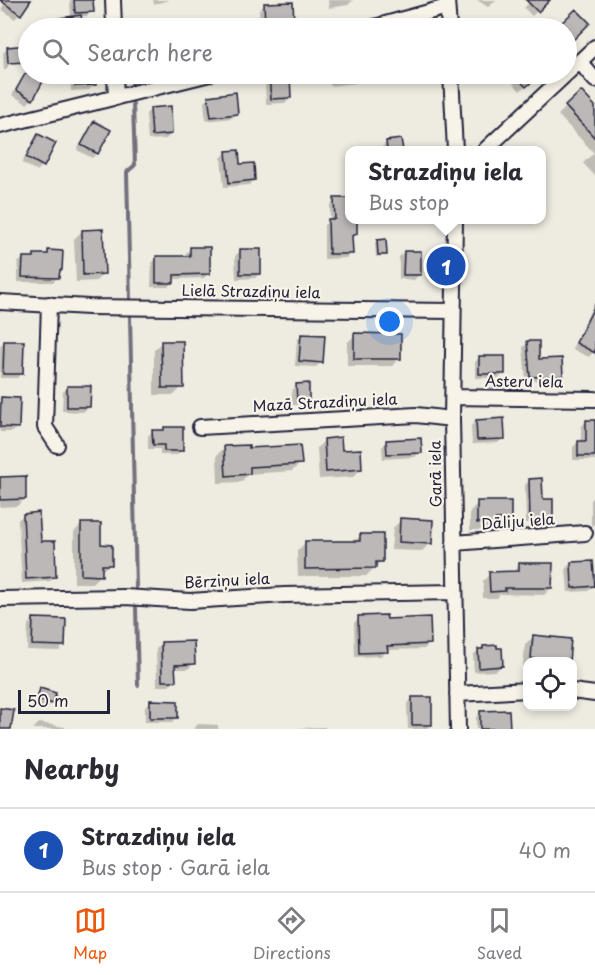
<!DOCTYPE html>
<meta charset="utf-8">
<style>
:root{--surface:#fff;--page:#f7f7f7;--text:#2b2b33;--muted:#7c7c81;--line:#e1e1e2;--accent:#ea580c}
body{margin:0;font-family:"Playpen Sans",sans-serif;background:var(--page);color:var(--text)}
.controls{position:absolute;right:18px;bottom:18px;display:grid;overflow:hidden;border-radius:12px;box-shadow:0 3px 9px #0003}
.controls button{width:54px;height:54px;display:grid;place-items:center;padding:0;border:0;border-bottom:2px solid var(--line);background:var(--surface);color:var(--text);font:30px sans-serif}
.scale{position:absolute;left:18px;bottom:15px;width:92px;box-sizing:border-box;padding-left:6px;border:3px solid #22223b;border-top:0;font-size:16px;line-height:21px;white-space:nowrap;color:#22223b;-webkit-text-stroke:4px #f7f3e8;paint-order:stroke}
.you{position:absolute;left:390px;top:322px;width:21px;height:21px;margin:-15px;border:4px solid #fff;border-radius:50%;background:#1a73e8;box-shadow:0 0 0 9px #1a73e833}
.badge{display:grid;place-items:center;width:39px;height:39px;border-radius:50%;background:var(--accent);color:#fff;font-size:20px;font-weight:700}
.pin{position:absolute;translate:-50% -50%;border:3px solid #fff;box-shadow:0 2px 6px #0006}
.popup{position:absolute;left:345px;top:146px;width:201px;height:78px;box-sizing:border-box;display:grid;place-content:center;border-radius:12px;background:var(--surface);filter:drop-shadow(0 2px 4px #0005);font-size:20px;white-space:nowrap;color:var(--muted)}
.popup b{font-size:22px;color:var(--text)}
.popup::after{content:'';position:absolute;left:50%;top:100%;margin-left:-12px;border:12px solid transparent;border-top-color:var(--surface)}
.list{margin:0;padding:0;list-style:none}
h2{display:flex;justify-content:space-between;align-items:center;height:78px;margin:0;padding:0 24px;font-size:26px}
h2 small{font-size:20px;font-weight:400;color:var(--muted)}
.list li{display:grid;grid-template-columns:39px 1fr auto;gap:18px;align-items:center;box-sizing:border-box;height:84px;padding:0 24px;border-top:2px solid var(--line)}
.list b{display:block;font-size:22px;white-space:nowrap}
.list p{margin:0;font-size:20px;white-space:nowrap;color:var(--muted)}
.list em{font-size:20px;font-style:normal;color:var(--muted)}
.icon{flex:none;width:33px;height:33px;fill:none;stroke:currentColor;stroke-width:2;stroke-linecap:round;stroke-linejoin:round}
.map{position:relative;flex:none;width:595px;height:729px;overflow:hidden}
.search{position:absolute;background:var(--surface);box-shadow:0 3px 9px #0003;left:18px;right:18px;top:18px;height:66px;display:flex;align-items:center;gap:15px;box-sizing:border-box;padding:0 21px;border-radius:33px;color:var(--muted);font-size:22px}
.sheet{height:162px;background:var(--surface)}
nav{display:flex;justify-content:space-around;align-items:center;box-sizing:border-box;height:84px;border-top:2px solid var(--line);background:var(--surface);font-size:16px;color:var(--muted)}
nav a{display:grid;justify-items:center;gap:3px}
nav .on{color:var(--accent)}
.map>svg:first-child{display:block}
</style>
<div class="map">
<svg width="595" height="729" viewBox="0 0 595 729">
<rect width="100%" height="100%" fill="#eeebe1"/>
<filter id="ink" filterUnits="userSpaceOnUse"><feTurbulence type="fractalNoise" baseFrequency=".0167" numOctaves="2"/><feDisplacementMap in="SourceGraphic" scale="12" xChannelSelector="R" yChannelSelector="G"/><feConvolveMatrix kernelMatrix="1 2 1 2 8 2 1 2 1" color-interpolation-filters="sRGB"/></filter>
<g filter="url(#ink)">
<!-- shadow -->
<path fill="#0003" d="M7 0H29L15 19 1 9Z
M70 0H92V11L87 16 80 17V28H56L55 25 60 20 71 18Z
M153 0H170L154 4Z
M328 0H353L348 5 329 8Z
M477 0H497L488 7Z
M532 0H548L532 16 524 8Z
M264 5 293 23 288 28H260L259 10Z
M215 21 230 22V28H210Z
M21 47 7 68 4 71 3 53 8 48Z
M28 69V74H38L44 77 32 99 27 104 12 95Z
M70 74H93L94 85 89 90 71 91Z
M329 74H360L361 78 356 83 330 86Z
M514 74H539L520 91 509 79Z
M270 78 290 98 285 103 266 104 265 83Z
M581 93 595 109V176L583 163 594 153 558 115Z
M209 97 237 113 232 118 206 121 204 102Z
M151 109 171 134 166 139 148 140 146 114Z
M95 123 109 131 97 153 92 158 77 150 90 128Z
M38 136 42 166 37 171 22 163 33 141Z
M400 141 401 150H379L387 142Z
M226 153 254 180 249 185 224 187 221 158Z
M335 200 350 220 356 234 351 239V253L346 258 324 259V225L330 220V205Z
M82 231 104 273 96 281 76 282 74 239Z
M377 241 385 254 383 256 376 257 375 243Z
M190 249 209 273 204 278 173 279V282L168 287H151L152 263 157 258H185V254Z
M240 251 260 273 255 278 236 279 235 256Z
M49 252 58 272V277L53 282H18V263L23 258H31L35 255H45Z
M404 252 419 275 414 280 399 279V257Z
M595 301V350L589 357 572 349Z
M302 335 321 362 316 367 295 366 297 340Z
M355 335 399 358 392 366H347V343Z
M4 342 22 373 17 378H0V346Z
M161 343 182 387 174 395H154V350Z
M528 343 538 361 561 376 557 380 526 381 523 347Z
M480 357 504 373 499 378H475V362Z
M297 385 308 400 303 405H292V390Z
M68 387 89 407 83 412 62 411 63 392Z
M2 399 17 427 12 432H0V400Z
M476 421 503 438 498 443 472 444 471 426Z
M586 421H595V460H573V447L578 442H581V427Z
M164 429 182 450 177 455H160V449H148V436L153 431H162Z
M325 440 361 469 353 477 319 479 317 448Z
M387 442 420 452 415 457 383 459 382 447Z
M225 447 248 450 300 464 292 471 248 474 241 482 218 483 217 455Z
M0 479 25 499 17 506 0 507Z
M530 480 552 519 547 523H526L525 485Z
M595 496V525H591V500Z
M478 503 510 519 502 527H490L486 530H470V511Z
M23 515 40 542 55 576 50 581 22 583 18 520Z
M401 520 430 543 422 551 391 550 393 528Z
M82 524 100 546 110 564 100 572V575L92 583H74V532Z
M360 536 381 561 366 576H298L297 551 305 543 354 542Z
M571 563 593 586 588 591 568 592 566 568Z
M520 564 551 588 544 595 500 594 497 598H483V581L490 574 513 572Z
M359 618 385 620 429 644 424 649 386 650 381 656 355 657 354 623Z
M33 620 64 645 59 651 27 650 28 625Z
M533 637 567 662H528V666H523L525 645Z
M161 644 193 664 188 669H174V681L169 686H157L156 649Z
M483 647 501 666 496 671 474 672 473 655Z
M41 690 54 694 51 704 46 709 33 704 36 695Z
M412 699 431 724 426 729H408L407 704Z
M150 702 177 717 172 722H145V707Z
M481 712 508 729H476V717Z
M39 723 65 727V729H33Z
M198 724 218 725V729H194Z
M325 727V729H300V728Z"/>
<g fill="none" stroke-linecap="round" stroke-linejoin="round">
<!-- stream -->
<path stroke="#716f7b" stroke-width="4" d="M129 27V28
M131 74 132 83
M130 300 127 172 135 165 133 104
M130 317 136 588
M136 608 138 685"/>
</g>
<!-- building -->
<path fill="#bbb8b7" stroke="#22223b" stroke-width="1.5" d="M0 0H31L21 15Z
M74 0H93L94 12 75 13Z
M526 0H550L538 12Z
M293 2 294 23 265 25 264 3Z
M576 9 590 23 567 46V28H556Z
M81 15 83 28H61L60 18Z
M28 45V62L8 63 7 47Z
M25 74H47L33 100 16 90Z
M75 74H95L96 85 75 86Z
M514 74H541L526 87Z
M290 75 291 98 271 99 269 76Z
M581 91 595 106V138L565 106Z
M236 92 238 114 211 117 208 96Z
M171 106 172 134 152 136 150 108Z
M94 121 111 130 98 154 81 145Z
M38 134 56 143 44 167 26 157Z
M401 139 403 150H387L386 141Z
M239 150 240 164 254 163 255 180 229 183 226 151Z
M334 198H350V219H357V234L352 236 353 254H329L328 219H335Z
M103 229 105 274 83 275 82 230Z
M386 239 387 255H378L377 240Z
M190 247H210V274L174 275V283H156V256H190Z
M240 249H261V274H240Z
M48 250 63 251 62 270H60L59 278 22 277 23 257H34V254H48Z
M404 251H421V275H403Z
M595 305V353L576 343Z
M354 333 401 334V359H354Z
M301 334 325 335 323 363 299 361Z
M4 341H24L23 374H3Z
M161 341H183L184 388H162Z
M527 341H539V359L562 358 563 376 530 377Z
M479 356H505V374H479Z
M309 383V401H297L296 384Z
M67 386H91L90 407H67Z
M1 397 20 398 19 428 0 427Z
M504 418 505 439 477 440 476 420Z
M586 420H595V456H578V441H586Z
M164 427H183V451H164V445H153L152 430H164Z
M341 437 342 450 361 449 362 469 326 472 324 439Z
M421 438 422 453 387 454 386 440Z
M249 445V448L300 445 302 464 250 467V474L226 476 224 446Z
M26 476V499L0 500V477Z
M542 478 543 499H553V519L530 520 529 479Z
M477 501H511V519H496V523H477Z
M39 512 41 541H55L56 577 26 579 23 514Z
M400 518 433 520 432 544 399 542Z
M81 523H101V544L112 545V565H102V576L81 575Z
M360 534H383V562H376V568L305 569V541H360Z
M593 561 595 586 572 588 571 562Z
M519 563H553L552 588H505V591L490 592 489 572 519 571Z
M386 615 387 619 430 617 431 644 387 646 388 652 359 653 358 616Z
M33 618 66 619 65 646 32 645Z
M533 635 571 639 569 662H547L531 658Z
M194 641 195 664 175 665 176 681H162L161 642Z
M497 645V648H502L503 666 479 668 478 649H483V646Z
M40 688 56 693 53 704 37 699Z
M412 697H432V725H412Z
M150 700 178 701V718H150Z
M0 708 14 710 11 729H0Z
M509 710 510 729H480V711Z"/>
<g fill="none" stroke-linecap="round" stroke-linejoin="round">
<defs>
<path id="minor" d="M113 0 114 28
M447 1 449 28
M371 28 447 7
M580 62 595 80
M115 74 116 98
M451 74 455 150
M0 126 210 74
M485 150 595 47
M455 220 452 419 458 729
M0 302 89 307 453 311
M49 304 45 427 57 445
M453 397 595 399
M200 427 416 415 452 419
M454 543 585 533
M0 599 125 597 190 601 284 595 455 592
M572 691 595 694
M457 694 528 690"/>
</defs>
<!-- minor casing -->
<use href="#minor" stroke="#22223b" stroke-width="18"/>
<!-- minor -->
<use href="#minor" stroke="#f7f3e8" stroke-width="14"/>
</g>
</g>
<g text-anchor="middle" stroke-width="4.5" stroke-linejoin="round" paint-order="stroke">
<!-- street labels -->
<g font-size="15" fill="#22223b" stroke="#f7f3e8">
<text transform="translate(251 292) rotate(1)" y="5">Lielā Strazdiņu iela</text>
<text transform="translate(524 382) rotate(1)" y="5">Asteru iela</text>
<text transform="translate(325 403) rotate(-3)" y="5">Mazā Strazdiņu iela</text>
<text transform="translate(436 474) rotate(-91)" y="5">Garā iela</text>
<text transform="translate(518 522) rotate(-4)" y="5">Dāliju iela</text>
<text transform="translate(227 581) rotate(-3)" y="5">Bērziņu iela</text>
</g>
</g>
</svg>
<div class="controls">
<button><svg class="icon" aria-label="locate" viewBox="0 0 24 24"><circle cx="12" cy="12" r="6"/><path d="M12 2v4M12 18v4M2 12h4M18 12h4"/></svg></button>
</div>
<div class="scale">50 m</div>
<div class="you"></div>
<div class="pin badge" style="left:446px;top:266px;background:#1a4fb4">1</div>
<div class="popup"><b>Strazdiņu iela</b>Bus stop</div>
<div class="search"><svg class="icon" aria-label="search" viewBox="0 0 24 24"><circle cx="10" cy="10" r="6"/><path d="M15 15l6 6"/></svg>Search here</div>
</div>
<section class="sheet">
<h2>Nearby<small></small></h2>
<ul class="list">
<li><span class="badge" style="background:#1a4fb4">1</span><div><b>Strazdiņu iela</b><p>Bus stop · Garā iela</p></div><em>40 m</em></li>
</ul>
</section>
<nav>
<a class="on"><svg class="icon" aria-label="map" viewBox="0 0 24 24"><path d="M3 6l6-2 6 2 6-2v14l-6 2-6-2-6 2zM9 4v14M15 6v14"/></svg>Map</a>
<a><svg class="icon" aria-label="directions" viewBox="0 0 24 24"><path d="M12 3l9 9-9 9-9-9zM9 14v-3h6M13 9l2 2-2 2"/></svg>Directions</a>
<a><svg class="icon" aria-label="saved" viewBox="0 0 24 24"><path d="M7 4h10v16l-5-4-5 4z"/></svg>Saved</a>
</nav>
